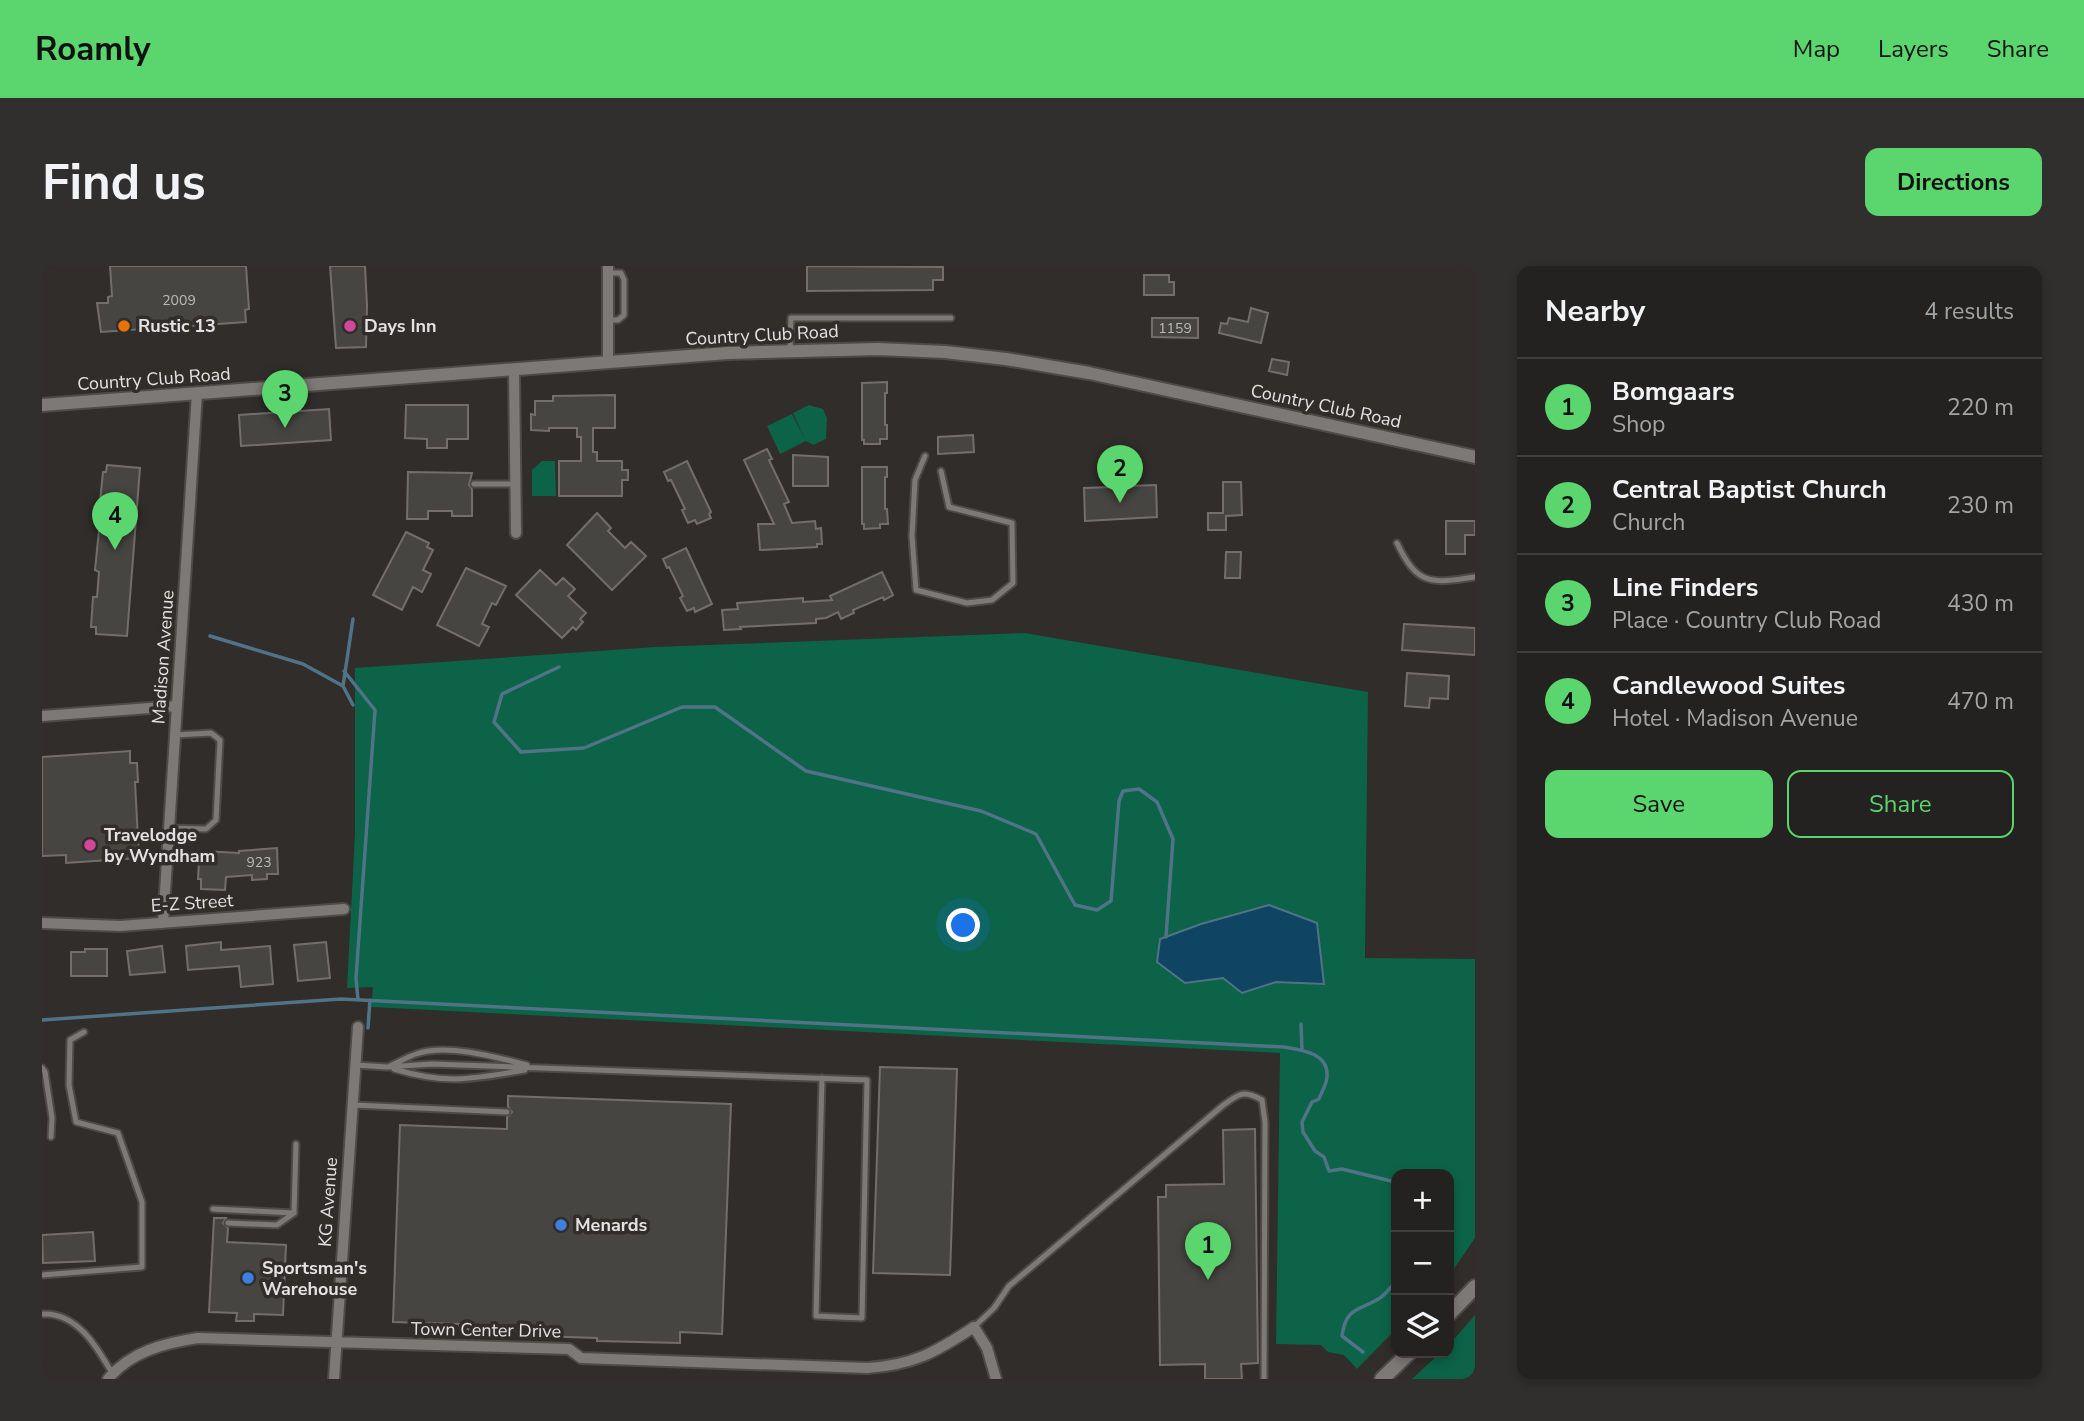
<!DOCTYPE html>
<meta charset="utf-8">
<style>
:root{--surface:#242220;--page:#302f2d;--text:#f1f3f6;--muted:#a3a4a5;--line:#413f3e;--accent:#5bd56e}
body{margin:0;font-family:"Nunito Sans",sans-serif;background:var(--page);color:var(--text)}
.controls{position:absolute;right:21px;bottom:21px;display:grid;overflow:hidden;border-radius:14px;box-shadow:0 4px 10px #0003}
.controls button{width:63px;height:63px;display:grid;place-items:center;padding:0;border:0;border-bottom:2px solid var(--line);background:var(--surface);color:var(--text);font:35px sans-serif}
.you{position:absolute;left:922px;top:660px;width:24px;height:24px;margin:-18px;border:5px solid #fff;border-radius:50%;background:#1a73e8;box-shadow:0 0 0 10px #1a73e833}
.badge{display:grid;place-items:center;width:46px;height:46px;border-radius:50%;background:var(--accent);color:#111;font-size:23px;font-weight:700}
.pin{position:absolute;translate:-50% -58px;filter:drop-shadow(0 2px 4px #0008)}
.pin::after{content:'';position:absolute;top:37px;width:24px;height:21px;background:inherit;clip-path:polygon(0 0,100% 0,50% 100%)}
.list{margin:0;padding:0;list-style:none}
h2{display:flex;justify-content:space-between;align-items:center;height:91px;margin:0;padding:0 28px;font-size:30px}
h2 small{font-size:23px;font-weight:400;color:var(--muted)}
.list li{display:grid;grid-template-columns:46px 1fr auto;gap:21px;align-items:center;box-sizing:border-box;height:98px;padding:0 28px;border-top:2px solid var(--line)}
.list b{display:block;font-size:26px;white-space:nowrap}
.list p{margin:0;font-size:23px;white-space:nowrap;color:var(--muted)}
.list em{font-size:23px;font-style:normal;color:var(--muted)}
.actions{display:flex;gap:14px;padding:21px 28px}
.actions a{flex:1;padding:16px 0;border:2px solid var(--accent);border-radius:14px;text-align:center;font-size:24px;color:var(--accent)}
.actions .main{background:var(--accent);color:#111}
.icon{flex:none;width:38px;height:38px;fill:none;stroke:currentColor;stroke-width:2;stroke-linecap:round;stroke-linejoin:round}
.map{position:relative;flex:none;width:1433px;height:1113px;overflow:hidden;border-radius:14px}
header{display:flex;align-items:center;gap:42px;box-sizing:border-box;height:98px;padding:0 35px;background:var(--accent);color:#111}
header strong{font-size:33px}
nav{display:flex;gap:38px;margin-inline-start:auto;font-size:24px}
.intro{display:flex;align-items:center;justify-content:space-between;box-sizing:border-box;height:168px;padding:0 42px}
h1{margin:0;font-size:49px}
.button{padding:18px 32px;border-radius:14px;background:var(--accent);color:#111;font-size:24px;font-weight:700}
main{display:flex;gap:42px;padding:0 42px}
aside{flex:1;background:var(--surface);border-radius:14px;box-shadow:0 4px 10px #0003}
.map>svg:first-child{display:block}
</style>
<header>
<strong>Roamly</strong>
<nav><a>Map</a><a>Layers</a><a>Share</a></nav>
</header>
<div class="intro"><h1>Find us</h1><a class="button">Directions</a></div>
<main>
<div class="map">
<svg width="1433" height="1113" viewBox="0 0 1433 1113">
<rect width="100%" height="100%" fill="#302d2a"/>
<!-- green -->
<path fill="#0c6347" d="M767 139 781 143 785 152 784 173 771 179 764 175 738 188 725 160 750 148 763 173 751 147Z
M500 195H513L514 230H490V204Z
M983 367 1326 426 1323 692 1433 693V972L1407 1010V908H1354V1063L1315 1103 1302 1089 1286 1086 1279 1079 1234 1078 1238 787 329 741 331 721 305 722 313 567V402L613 381Z
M1433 1049V1113H1370L1398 1087H1407V1079Z"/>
<!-- water -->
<path fill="#104463" stroke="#507388" stroke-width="2" d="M1227 639 1275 657 1282 718 1234 716 1200 727 1181 712 1143 717 1115 696 1118 673 1159 658Z"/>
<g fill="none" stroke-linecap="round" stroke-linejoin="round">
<!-- stream -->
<path stroke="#507388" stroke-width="3.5" d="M168 370 261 398 301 420 311 353
M517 401 460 428 452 456 479 486 542 482 640 441H673L764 505 939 545 994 568 1033 639 1055 644 1069 635 1077 535 1081 525 1097 523 1115 536 1131 573 1124 671
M302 405 333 444 314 712 316 734
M301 420 311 439
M0 754 299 733 1242 781C1260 784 1287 787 1285 811 1285 818 1279 827 1277 833L1270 836 1260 856 1261 866 1273 885 1282 891 1287 905 1300 903 1349 915 1354 913
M1259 758 1260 784
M326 762 328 734
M1374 908H1379
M1407 966V970
M1321 1086 1300 1070C1304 1040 1318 1045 1338 1032 1344 1028 1350 1020 1354 1015"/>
</g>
<!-- building -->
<path fill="#474541" stroke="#726f6b" stroke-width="2" d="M68 0H204L207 43 203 44 204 56 59 66 55 37H66V31L70 30Z
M288 0H323L325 40 324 81 294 82Z
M765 0 901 1V14H891V24L765 25Z
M1102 9H1127V16H1132V29H1102Z
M1209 42 1226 47 1219 77 1177 67 1179 57 1185 58 1187 52 1206 56Z
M1110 52H1156V72L1110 71Z
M1230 93 1247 96 1245 109 1227 105Z
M845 116V127H843V159H845V173H838V178H822V174H820V117Z
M573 129V162H551V186H555V195H580V204H586V214H580V230H517V195H539V171H535V162H507V165L489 164V148L493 149V135H511V130Z
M364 139H426V173H405V182H385V173L363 172Z
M287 143 289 174 199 180 197 149Z
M931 169 932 186 896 188V171Z
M725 183 730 193 727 194 747 236 742 238 750 257 773 255 774 263 779 262 780 278H775V281L718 284 716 258H732L702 194Z
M751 189 786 191V220H751Z
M645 195 669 246 667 248 669 252 655 258 653 254 646 257 640 244 643 243 629 214 626 215 622 206Z
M65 199 98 202 85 370 54 368V361H49L51 331H55L57 306 53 304 57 264 60 263 62 238 58 236 61 206H64Z
M820 201H845V211H843V243H845L846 258H838V262L822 263V258H820Z
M366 206 430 207 427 219 430 223V250H410V245H386V253H365Z
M1085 206 1086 220 1114 219 1115 251 1043 255 1042 222 1069 221V207Z
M1181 216H1199L1200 249 1184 250V264H1166V247H1181Z
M555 247 569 262 566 265 583 282 589 276 604 290 570 324 525 279Z
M1404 255H1433V269H1423V288H1404Z
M364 266 387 277 385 281 391 284 381 304 389 308 380 326 371 321 360 344 331 329Z
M644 282 670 338 653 346 652 342 645 345 638 332 641 330 627 301 625 302 621 293Z
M1184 286H1199L1198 312H1183Z
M424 302 464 320 454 339 450 337 440 358 447 361 437 380 395 359Z
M498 304 514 319 521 312 533 323 526 330 544 347 538 353 541 356 534 364 531 361 520 372 474 329Z
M840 306 851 329 842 334 841 331 811 344 812 347 799 353 796 346 784 352 774 353V357L698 361 699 363 682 364 680 344 696 343 695 337 761 332V336L790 334 788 330Z
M1362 358 1433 362V389L1360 384Z
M1365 407 1407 410 1406 433 1388 432 1387 442 1363 440Z
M88 485V497H95L96 516H93L97 592 24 597V589L0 590V491Z
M235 582 236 608H225V613L210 614V609L184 611 183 624 159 623V613H156L157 595H160L161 585 197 587V585Z
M179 676V684L228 680 231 718 199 721 197 700 146 704 144 680Z
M284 676 288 712 256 715 252 679Z
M120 680 123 706 88 709 85 685Z
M43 683H65V710H29V686H43Z
M838 801 915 803 908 1009 831 1007Z
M466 830 689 838 680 1068 638 1066V1077L555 1075V1072L495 1070 496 1061 474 1060V1065H465V1070L427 1068V1063H417V1058L351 1056 358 859 465 863V851L470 846 466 841Z
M1213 863 1216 1097 1199 1098 1200 1113H1163V1098L1118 1099 1116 931H1124V919L1182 918 1181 864Z
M172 952H184L181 957 186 962 185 976 244 979 241 1049 212 1048V1055H194L195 1047 167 1046Z
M51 966 53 995 1 997 0 969Z"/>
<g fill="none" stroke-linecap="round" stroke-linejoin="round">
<defs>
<path id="service" d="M565 7H579L582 14V49L576 54H567
M748 84 749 52H909
M883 190 873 214 870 270 874 324 925 337 950 334 971 317 970 257 907 241 899 205
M432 218H474
M1355 277C1375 319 1388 318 1433 311
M126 562 164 563 174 554 178 474 169 467 133 469
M313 799 345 801 390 798 825 814 820 1052 774 1050 780 812
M348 800C357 796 365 791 374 788 404 777 454 791 485 799
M0 802 3 806 10 852 9 871
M352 803C404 819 431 813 483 804
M311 839 465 846
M171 943 252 947 254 878
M186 957 235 959 252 947
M0 1009 100 1001V936L76 867 34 856 27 819 28 774 42 766
M0 1048C35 1046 55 1081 70 1107
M932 1061 952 1042 967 1020 1179 841C1196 828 1201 823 1220 834L1223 856 1222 1113"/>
<path id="minor" d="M566 97V0
M472 104 474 267
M0 450 135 440
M0 657 78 660 302 643
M121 657 155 127
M66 1113C88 1086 122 1077 156 1072L527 1083 539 1092 825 1102C872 1099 894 1086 932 1061L945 1082 954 1113
M292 1113 316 761"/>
<path id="tertiary" d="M0 139 686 87 836 83 903 86 964 93 1047 107 1433 191"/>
<path id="secondary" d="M1407 1048 1433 1021
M1340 1113 1367 1087"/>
</defs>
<!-- service casing -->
<use href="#service" stroke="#4d4a48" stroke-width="9"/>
<!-- minor casing -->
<use href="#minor" stroke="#4d4a48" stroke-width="14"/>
<!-- tertiary casing -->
<use href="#tertiary" stroke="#4d4a48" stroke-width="16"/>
<!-- secondary casing -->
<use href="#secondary" stroke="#4d4a48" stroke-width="18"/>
<!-- service -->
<use href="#service" stroke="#7d7976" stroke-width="5"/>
<!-- minor -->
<use href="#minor" stroke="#7d7976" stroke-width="10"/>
<!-- tertiary -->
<use href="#tertiary" stroke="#7d7976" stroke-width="12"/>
<!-- secondary -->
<use href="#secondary" stroke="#7d7976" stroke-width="14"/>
</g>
<!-- markers -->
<circle fill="#e8710a" stroke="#302d2a" stroke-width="2.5" cx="82" cy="60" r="7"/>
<g fill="#d1479c" stroke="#302d2a" stroke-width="2.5">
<circle cx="308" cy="60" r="7"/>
<circle cx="48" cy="579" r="7"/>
</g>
<g fill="#3f7fe0" stroke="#302d2a" stroke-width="2.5">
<circle cx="519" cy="959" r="7"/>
<circle cx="206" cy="1012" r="7"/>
</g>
<g text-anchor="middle" stroke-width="7" stroke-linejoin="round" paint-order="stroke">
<!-- number labels -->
<g font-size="14" fill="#bdbbb8">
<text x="137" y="39">2009</text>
<text x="1133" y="67">1159</text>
<text x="217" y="601">923</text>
</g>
<!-- poi labels -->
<g font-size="18" font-weight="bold" fill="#e4e2e0" stroke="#302d2a" text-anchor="start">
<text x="96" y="66">Rustic 13</text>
<text x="322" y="66">Days Inn</text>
<text x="62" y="575">Travelodge<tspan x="62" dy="21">by Wyndham</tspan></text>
<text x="533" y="965">Menards</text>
<text x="220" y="1008">Sportsman's<tspan x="220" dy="21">Warehouse</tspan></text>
</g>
<!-- street labels -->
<g font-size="18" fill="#e4e2e0" stroke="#302d2a">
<text transform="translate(720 69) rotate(-3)" y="6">Country Club Road</text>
<text transform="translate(112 113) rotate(-4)" y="6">Country Club Road</text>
<text transform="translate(1284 140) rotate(12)" y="6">Country Club Road</text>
<text transform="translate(121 391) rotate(-86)" y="6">Madison Avenue</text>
<text transform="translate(150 637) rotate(-4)" y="6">E-Z Street</text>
<text transform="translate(286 936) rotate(-86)" y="6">KG Avenue</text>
<text transform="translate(444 1064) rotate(1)" y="6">Town Center Drive</text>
</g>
</g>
</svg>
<div class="controls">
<button>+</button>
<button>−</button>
<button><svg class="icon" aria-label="layers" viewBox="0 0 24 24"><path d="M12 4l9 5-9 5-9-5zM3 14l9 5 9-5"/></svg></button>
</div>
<div class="you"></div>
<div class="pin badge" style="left:1166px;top:1014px">1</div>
<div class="pin badge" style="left:1078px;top:237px">2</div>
<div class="pin badge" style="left:243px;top:162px">3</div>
<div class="pin badge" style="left:73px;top:284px">4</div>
</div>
<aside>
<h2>Nearby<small>4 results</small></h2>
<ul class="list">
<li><span class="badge">1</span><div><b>Bomgaars</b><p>Shop</p></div><em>220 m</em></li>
<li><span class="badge">2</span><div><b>Central Baptist Church</b><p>Church</p></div><em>230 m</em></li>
<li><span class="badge">3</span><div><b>Line Finders</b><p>Place · Country Club Road</p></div><em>430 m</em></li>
<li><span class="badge">4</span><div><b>Candlewood Suites</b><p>Hotel · Madison Avenue</p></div><em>470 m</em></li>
</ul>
<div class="actions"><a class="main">Save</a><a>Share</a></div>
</aside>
</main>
